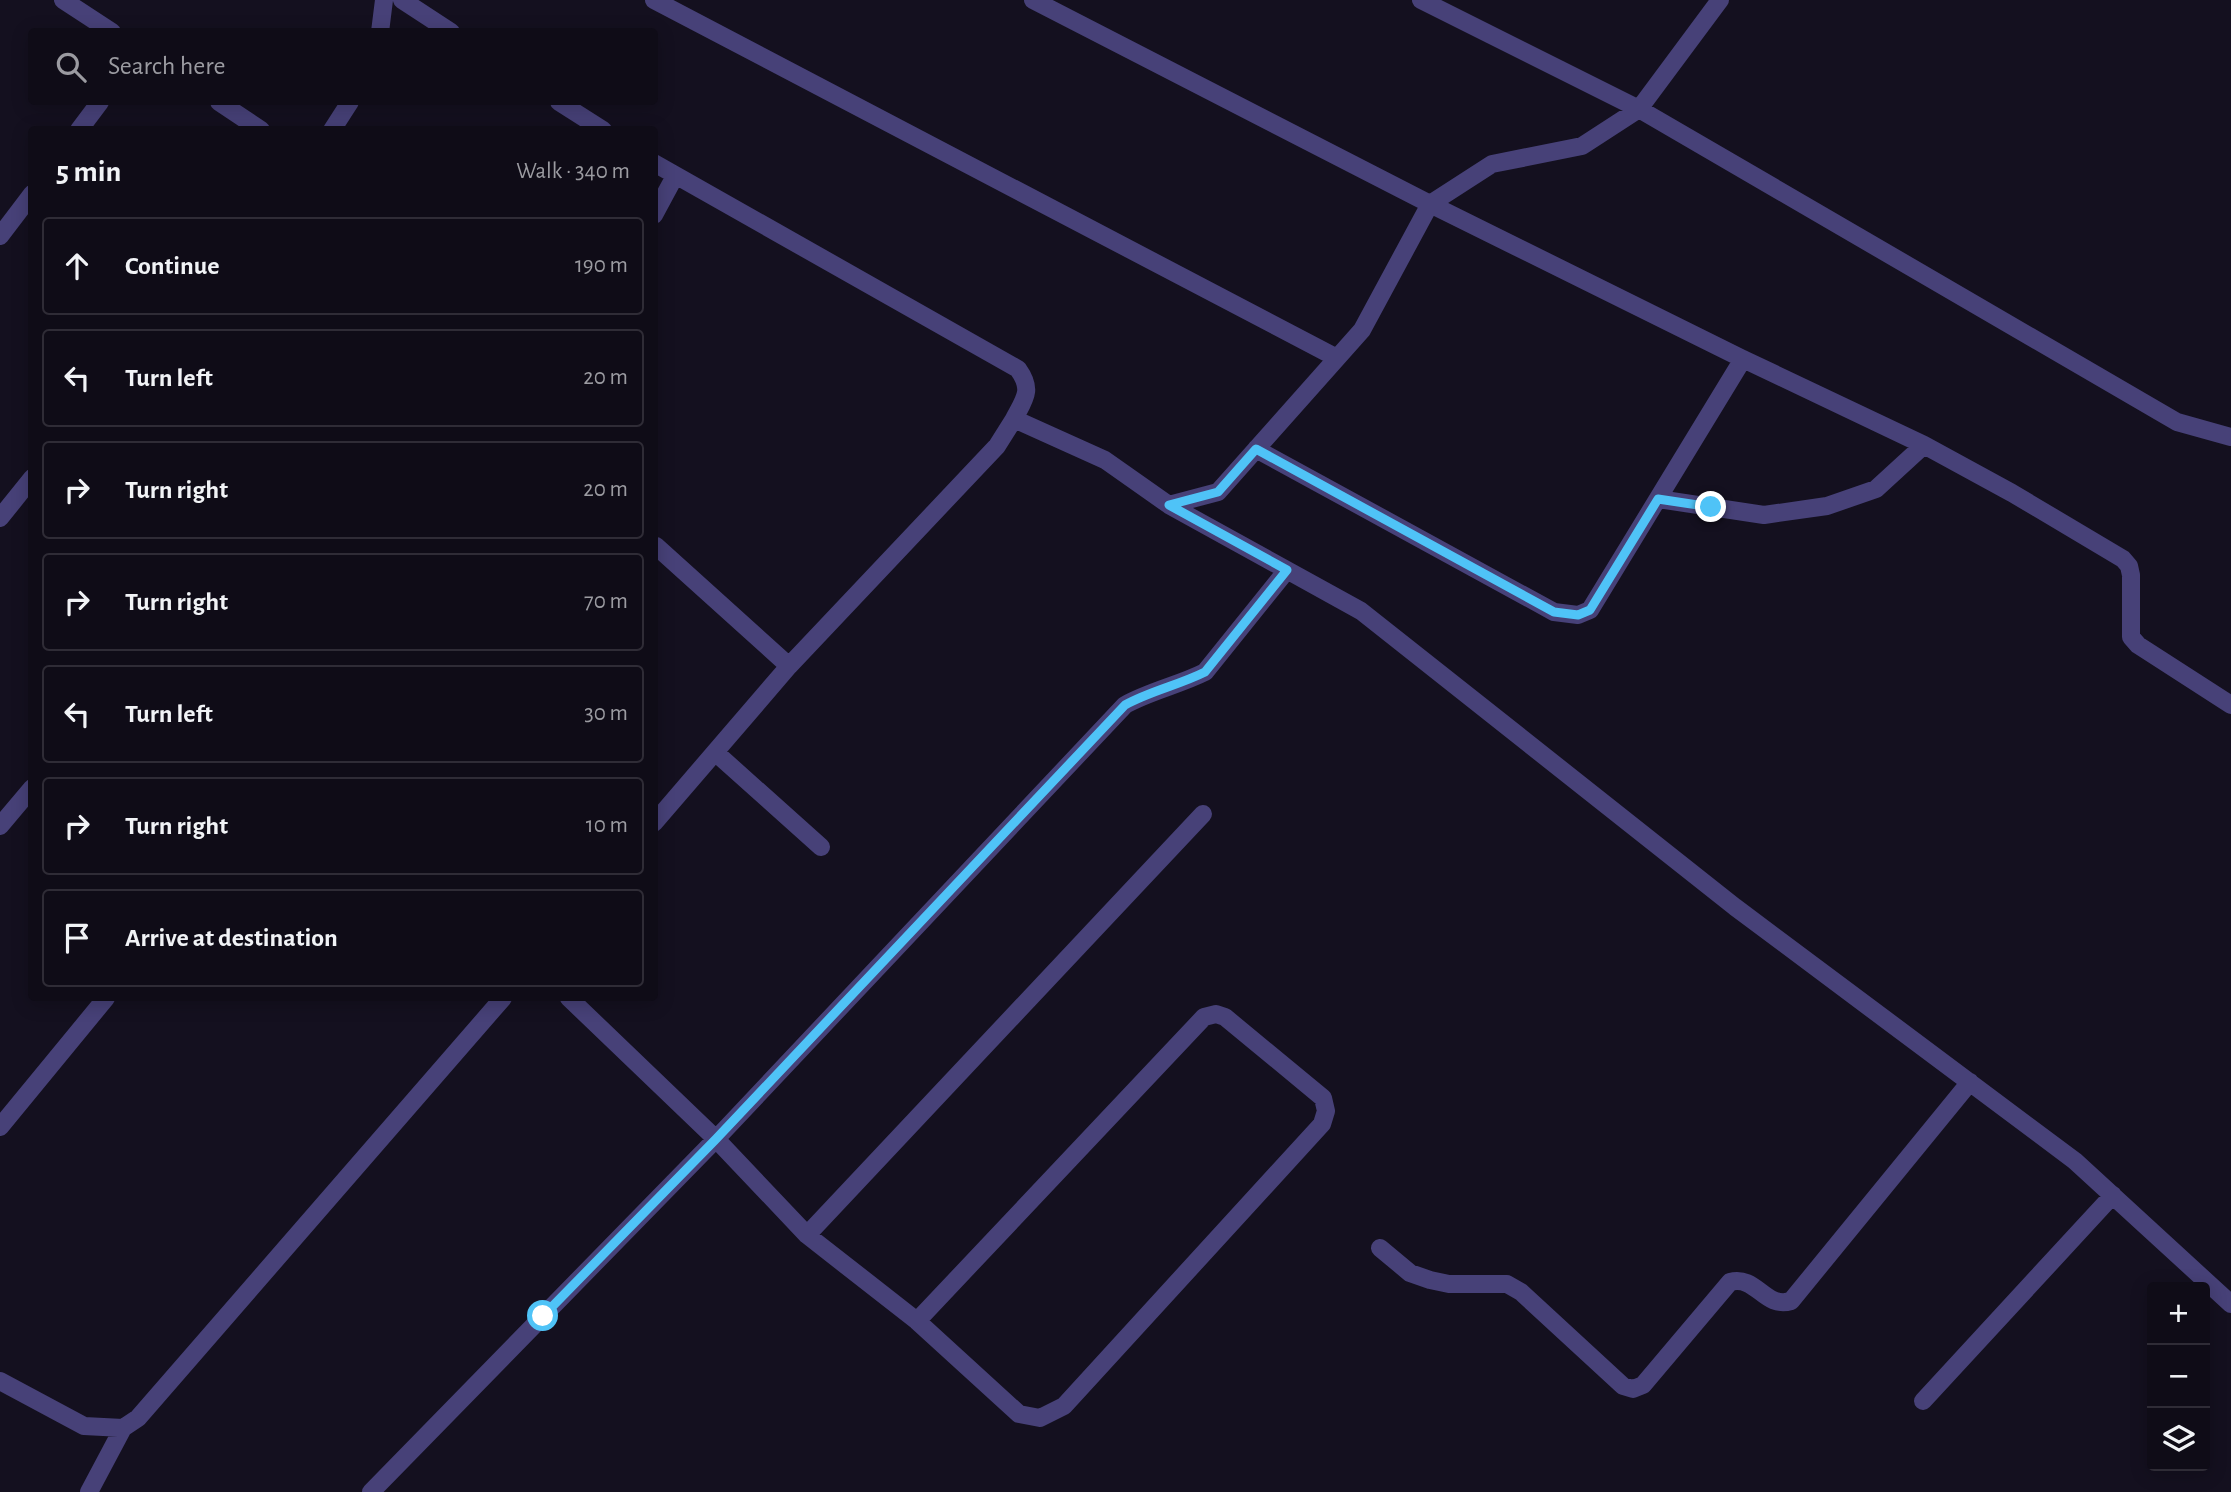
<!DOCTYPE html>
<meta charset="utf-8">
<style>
:root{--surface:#0f0c17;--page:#181520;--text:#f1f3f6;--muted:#9b9ba1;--line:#2f2c36}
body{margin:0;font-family:"Alegreya Sans",sans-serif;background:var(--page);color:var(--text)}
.controls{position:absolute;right:21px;bottom:21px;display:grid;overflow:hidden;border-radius:7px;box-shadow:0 4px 18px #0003}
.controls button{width:63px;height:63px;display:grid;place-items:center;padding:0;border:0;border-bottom:2px solid var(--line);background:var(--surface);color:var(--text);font:35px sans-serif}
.stop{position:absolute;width:21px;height:21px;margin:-16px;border:5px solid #4fc3f7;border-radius:50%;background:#fff}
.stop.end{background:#4fc3f7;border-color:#fff;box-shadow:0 2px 7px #0008}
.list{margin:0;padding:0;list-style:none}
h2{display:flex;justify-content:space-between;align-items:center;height:91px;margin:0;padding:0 28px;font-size:30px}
h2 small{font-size:23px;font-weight:400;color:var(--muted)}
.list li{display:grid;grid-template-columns:46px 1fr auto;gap:21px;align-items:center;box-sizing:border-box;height:98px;margin:0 14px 14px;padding:0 14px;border:2px solid var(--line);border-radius:7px}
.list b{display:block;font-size:26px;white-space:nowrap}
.list em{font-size:23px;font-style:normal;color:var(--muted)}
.icon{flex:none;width:38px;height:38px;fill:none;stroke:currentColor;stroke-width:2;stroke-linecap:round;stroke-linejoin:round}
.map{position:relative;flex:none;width:2231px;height:1492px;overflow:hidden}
.search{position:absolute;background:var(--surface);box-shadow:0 4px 18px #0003;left:28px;top:28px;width:630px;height:77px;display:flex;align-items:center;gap:18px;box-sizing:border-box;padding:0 24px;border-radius:7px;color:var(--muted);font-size:26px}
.panel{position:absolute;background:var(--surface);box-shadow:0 4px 18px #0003;left:28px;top:126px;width:630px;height:875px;border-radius:7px}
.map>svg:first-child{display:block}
</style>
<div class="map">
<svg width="2231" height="1492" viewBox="0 0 2231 1492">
<rect width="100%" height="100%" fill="#14101f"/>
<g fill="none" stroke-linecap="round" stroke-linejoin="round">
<!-- minor -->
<path stroke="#474178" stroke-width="18" d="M63 0 112 32
M402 0 451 32
M654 0 1337 358
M1033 0 1430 204 1743 359 1924 445 2012 493 2123 559 2129 566 2131 575V637L2138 645 2231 705
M1421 0 1639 109 2177 422 2231 437
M380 32 384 0
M219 102 261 130
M559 102 603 130
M79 130 100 102
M332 130 350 102
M654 163 1018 369C1033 390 1025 398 1014 419
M654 215 675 176
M0 236 32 194
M1256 449 1554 612 1578 615 1590 610 1743 359
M1658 499 1764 515 1827 506 1876 489 1924 445
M1169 505 1361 611 1735 907 2075 1161 2231 1304
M0 518 32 478
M656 546 789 666
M716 753 821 847
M654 823 789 666 997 446 1014 419 1105 460 1169 505 1218 492 1362 330 1430 204 1492 164 1582 146 1639 109 1720 0
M0 826 32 788
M569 998 716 1139 807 1235 917 1321 1019 1414 1040 1418 1064 1406 1322 1124 1326 1111 1323 1098 1225 1017 1216 1014 1204 1017 917 1321
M0 1127 106 998
M807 1235 1203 814
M1380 1248 1410 1273 1430 1280 1449 1284H1507L1521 1292 1623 1386 1633 1389 1643 1385 1730 1282C1757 1275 1764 1309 1791 1301L1970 1082
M0 1381 84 1426 123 1428 138 1418 503 998
M1923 1401 2113 1195
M89 1492 123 1428
M371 1492 716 1139 1125 705C1150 691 1179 685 1205 672L1287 570"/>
</g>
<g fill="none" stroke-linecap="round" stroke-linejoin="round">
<!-- route -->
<path stroke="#4fc3f7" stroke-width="9" d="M543 1316 716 1139 1125 705C1150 691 1179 685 1205 672L1287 570 1169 505 1218 492 1256 449 1554 612 1578 615 1590 610 1658 499 1711 507"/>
</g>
</svg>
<div class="controls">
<button>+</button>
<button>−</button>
<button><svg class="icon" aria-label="layers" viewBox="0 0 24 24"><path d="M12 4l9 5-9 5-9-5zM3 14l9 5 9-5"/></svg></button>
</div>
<div class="stop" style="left:543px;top:1316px"></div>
<div class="stop end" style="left:1711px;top:507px"></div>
<div class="search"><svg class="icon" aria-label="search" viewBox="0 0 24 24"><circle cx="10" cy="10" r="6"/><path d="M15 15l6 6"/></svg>Search here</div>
<section class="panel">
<h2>5 min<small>Walk · 340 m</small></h2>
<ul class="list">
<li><svg class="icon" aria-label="ahead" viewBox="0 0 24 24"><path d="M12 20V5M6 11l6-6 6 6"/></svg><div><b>Continue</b></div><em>190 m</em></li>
<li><svg class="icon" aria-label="left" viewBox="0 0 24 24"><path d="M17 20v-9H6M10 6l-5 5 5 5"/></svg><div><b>Turn left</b></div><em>20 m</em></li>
<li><svg class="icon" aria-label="right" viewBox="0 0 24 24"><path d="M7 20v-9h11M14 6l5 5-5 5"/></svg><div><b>Turn right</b></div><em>20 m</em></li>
<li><svg class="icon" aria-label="right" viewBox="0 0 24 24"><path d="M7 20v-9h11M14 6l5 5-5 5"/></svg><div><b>Turn right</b></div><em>70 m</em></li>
<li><svg class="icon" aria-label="left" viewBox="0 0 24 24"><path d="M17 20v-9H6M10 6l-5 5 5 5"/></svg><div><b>Turn left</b></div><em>30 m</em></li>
<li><svg class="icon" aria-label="right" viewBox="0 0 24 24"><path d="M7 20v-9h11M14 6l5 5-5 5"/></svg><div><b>Turn right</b></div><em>10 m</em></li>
<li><svg class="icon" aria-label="arrive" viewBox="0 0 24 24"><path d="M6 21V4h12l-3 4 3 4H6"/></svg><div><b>Arrive at destination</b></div></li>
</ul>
</section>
</div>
